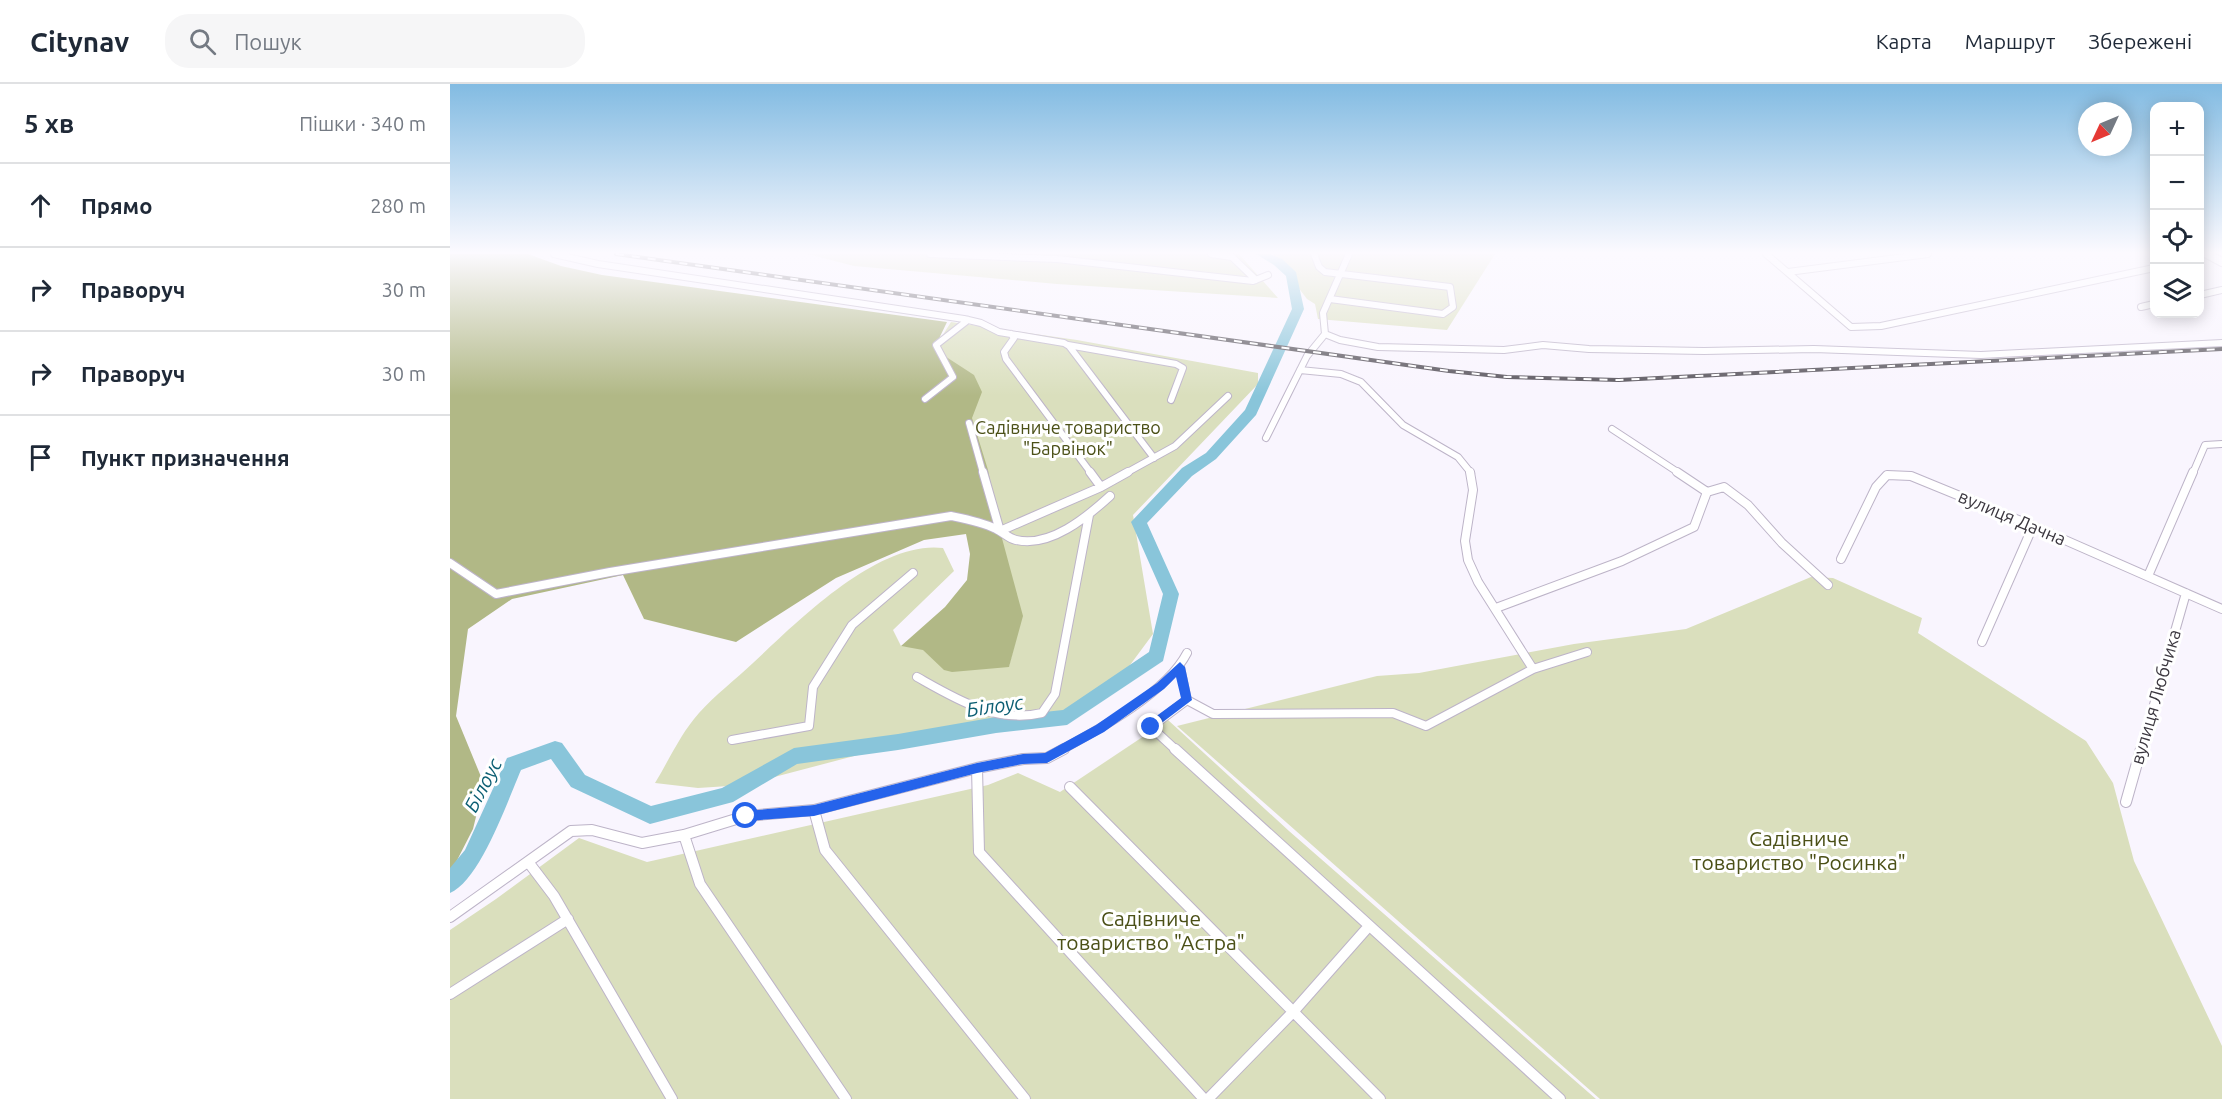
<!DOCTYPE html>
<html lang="uk">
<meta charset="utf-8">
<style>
:root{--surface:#fff;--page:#f6f6f7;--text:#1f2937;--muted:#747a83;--line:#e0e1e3}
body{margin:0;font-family:Ubuntu,sans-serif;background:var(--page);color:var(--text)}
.controls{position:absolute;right:18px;top:18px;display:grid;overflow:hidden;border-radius:12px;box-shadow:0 3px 15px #0003}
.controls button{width:54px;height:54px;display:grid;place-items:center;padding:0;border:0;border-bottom:2px solid var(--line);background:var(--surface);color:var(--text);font:30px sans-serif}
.compass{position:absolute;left:1628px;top:18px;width:54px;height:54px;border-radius:50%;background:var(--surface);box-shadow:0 3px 15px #0003;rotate:226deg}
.stop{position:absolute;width:18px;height:18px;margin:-14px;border:4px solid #2563eb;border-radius:50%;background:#fff}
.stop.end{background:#2563eb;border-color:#fff;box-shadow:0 2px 6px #0008}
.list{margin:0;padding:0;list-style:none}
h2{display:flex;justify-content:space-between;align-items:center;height:78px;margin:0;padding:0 24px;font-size:26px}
h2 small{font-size:20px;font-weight:400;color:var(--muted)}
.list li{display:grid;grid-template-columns:39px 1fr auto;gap:18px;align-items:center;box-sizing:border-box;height:84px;padding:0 24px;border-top:2px solid var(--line)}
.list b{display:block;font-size:22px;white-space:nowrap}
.list em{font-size:20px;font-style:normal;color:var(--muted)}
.icon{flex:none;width:33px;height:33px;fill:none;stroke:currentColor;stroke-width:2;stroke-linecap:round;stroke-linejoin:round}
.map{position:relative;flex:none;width:1772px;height:1015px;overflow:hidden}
header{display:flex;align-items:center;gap:36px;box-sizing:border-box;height:84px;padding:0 30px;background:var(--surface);border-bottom:2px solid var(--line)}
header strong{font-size:28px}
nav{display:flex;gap:33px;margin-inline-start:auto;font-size:21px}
.search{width:420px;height:54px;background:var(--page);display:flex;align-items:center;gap:15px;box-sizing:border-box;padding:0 21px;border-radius:24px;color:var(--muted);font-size:22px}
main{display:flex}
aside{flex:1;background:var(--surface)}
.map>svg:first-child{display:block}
</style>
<header>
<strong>Citynav</strong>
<div class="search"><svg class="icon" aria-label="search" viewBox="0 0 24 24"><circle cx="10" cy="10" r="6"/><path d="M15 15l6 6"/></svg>Пошук</div>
<nav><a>Карта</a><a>Маршрут</a><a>Збережені</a></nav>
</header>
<main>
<aside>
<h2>5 хв<small>Пішки · 340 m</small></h2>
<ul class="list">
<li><svg class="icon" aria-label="ahead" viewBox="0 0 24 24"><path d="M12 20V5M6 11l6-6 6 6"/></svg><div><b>Прямо</b></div><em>280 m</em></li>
<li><svg class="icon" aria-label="right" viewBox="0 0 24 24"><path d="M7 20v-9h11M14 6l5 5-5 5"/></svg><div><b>Праворуч</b></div><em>30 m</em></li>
<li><svg class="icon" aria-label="right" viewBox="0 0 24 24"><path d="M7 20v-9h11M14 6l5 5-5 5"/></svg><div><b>Праворуч</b></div><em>30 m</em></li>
<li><svg class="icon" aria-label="arrive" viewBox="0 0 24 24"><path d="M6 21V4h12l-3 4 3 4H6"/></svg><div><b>Пункт призначення</b></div></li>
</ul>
</aside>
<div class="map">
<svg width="1772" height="1015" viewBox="0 0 1772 1015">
<rect width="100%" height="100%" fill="#f9f5fe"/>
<!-- green -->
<path fill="#dadfbd" d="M358 170H789L828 214 607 200 404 182Z
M823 170H1045L997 246 868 235 865 220 857 215Z
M501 238 627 256 808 289V300L683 431 703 550 663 604 615 630 592 629 556 632 294 701 248 704 205 699C219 676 231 649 249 629 265 611 285 596 303 579 348 537 428 456 493 464L504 487 443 546 451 562 474 564 502 584 559 582 572 532 484 265Z
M1361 493 1383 494 1472 534 1468 549 1636 657 1663 699 1684 777 1772 962V1015H1150L727 642 927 592 969 589 1124 560 1236 545Z
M718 636 839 747 1146 1015H0V846L46 815 129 754 197 778 538 701 568 689 610 708Z"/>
<!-- forest -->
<path fill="#b1b886" d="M0 170H78L111 182 152 191 497 238 484 265 524 291 532 308 522 334 538 386 550 447 573 532 559 583 502 588 494 586 473 566 451 562 495 523 517 496 520 470 516 450 474 456 386 494 286 558 194 535 173 491 62 515 18 545 6 632 34 700 23 745 0 790Z"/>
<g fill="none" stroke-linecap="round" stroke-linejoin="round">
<!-- river -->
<path fill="#89c5da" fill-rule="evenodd" d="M806 170H820L832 175 846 188 854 225 806 331 766 375 742 392 697 439 729 510 713 577 617 641 546 649 448 666 347 680 283 718 200 740 121 703 101 675 71 686C58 716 30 797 0 809V784L15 766 57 674 105 657 112 659 135 691 201 722 272 704 344 664 448 650 546 633 613 626 699 568 713 510 681 438 732 384 756 369 795 326 842 225 836 192 824 181Z"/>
<defs>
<path id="minor-far2" d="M104 170 148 180 514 235 531 239 549 248 614 259 619 262 704 374
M480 170 607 175 803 197 818 191
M761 170 782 173 806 196
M864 170 869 183 875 188 1000 203 1003 223 993 230 880 215
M1316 170 1401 243 1431 242 1704 184
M1338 188 1478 170
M1750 211 1772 206
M1691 223 1704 220
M561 250 564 254 554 268 556 275 641 389
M875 250 890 256 928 263 1054 266 1093 261 1139 265 1254 267 1364 265 1531 271 1772 259
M618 261 726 280 733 284 721 316
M850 286 891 290 911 298 953 341 1008 373 1021 389
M475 315 503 293 486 261 518 236
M519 339 533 389
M1162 345 1229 389
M816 354 857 272 875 250 873 229 899 170
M676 389 725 362 778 312
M1743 389 1755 361 1772 360"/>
<path id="minor-far1" d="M533 388 550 447
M640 388 651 403
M1020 388 1023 406 1015 457 1018 476 1028 498 1083 585
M1227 388 1257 408
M550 447 651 403 678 388
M1391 475 1426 403 1437 391 1461 392 1583 442 1772 525
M0 479 46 510 160 488 501 432C516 435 532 438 546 445 553 448 558 454 566 456 600 464 637 433 660 412
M1698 492 1743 388
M1046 524 1172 477 1244 443 1257 408 1274 403 1298 421 1332 459 1378 501
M1532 558 1583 442
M467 593C506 615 546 640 592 629L605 610 639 431
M737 616 763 630 943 629 976 642 1083 585 1137 568
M282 656 359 642 363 603 402 541 463 489
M611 666C650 645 717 608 737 569
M726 666 701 643 737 616 730 583
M1691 666 1736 509"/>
<path id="minor" d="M725 665 1110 1015
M527 684 529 768 754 1015
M620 703 930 1015
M1676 718 1691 665
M364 726 375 766 575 1015
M234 751 250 800 396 1015
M79 779 104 812 222 1015
M0 833 121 747 142 746 192 759 234 751 296 732 364 726 527 684 573 675 597 674 614 665
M0 910 118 835
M758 1015 843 928 919 842"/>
<path id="secondary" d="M1757 170 1772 178"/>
</defs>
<!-- minor-far2 casing -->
<use href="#minor-far2" stroke="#bdb4c8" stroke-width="8"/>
<!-- minor-far1 casing -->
<use href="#minor-far1" stroke="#bdb4c8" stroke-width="10"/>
<!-- minor casing -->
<use href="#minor" stroke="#bdb4c8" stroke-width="12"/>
<!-- secondary casing -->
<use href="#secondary" stroke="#bdb4c8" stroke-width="10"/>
<!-- minor-far2 -->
<use href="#minor-far2" stroke="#fff" stroke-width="6"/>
<!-- minor-far1 -->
<use href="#minor-far1" stroke="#fff" stroke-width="8"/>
<!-- minor -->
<use href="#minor" stroke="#fff" stroke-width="10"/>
<!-- secondary -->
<use href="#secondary" stroke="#fff" stroke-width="8"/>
<defs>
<path id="rail" d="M166 170 999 287 1057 293 1169 296 1772 265"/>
</defs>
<!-- rail casing -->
<use href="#rail" stroke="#56525a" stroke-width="4"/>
<!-- rail -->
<use href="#rail" stroke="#fff" stroke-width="2" stroke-dasharray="8" stroke-linecap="butt"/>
</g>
<!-- sky -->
<linearGradient id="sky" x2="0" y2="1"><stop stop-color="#82bbe2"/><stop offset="0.54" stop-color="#fcfaff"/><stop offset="1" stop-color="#fcfaff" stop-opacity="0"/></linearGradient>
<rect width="1772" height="312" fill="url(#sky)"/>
<!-- route -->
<path fill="#2563eb" d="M730 578 735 583 742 616 701 647 697 646V639L731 614 726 593 714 605 654 648 597 679 573 680 527 689 364 732 296 737 290 732 296 727 364 721 527 679 573 670 595 669 646 641 707 599Z"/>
<g text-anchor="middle" stroke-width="6" stroke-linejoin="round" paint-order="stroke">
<!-- park labels -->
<g font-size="18" fill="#4b5017" stroke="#fff">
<text x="618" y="350">Садівниче товариство<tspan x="618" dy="21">"Барвінок"</tspan></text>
</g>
<!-- street labels -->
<g font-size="18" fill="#3b373f" stroke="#fff">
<text transform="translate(1562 434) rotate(23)" y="6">вулиця Дачна</text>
<text transform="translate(1706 613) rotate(-74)" y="6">вулиця Любчика</text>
</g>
<!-- water labels -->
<g font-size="20" font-style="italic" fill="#0c5e73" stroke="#fff">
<text transform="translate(545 622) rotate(-8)" y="7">Білоус</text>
<text transform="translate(33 701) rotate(-62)" y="7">Білоус</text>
</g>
<!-- near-park labels -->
<g font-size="21" fill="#4b5017" stroke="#fff">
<text x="1349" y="762">Садівниче<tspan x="1349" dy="24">товариство "Росинка"</tspan></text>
<text x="701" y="842">Садівниче<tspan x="701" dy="24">товариство "Астра"</tspan></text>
</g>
</g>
</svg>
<div class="controls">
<button>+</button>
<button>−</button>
<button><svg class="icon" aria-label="locate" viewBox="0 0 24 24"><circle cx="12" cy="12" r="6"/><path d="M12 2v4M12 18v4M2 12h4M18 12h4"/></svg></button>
<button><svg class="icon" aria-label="layers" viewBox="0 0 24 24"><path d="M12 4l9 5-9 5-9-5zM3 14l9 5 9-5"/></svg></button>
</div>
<svg class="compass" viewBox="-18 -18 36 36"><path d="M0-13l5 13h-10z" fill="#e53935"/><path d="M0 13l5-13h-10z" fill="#747a83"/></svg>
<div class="stop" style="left:296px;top:732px"></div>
<div class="stop end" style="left:701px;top:643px"></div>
</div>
</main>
